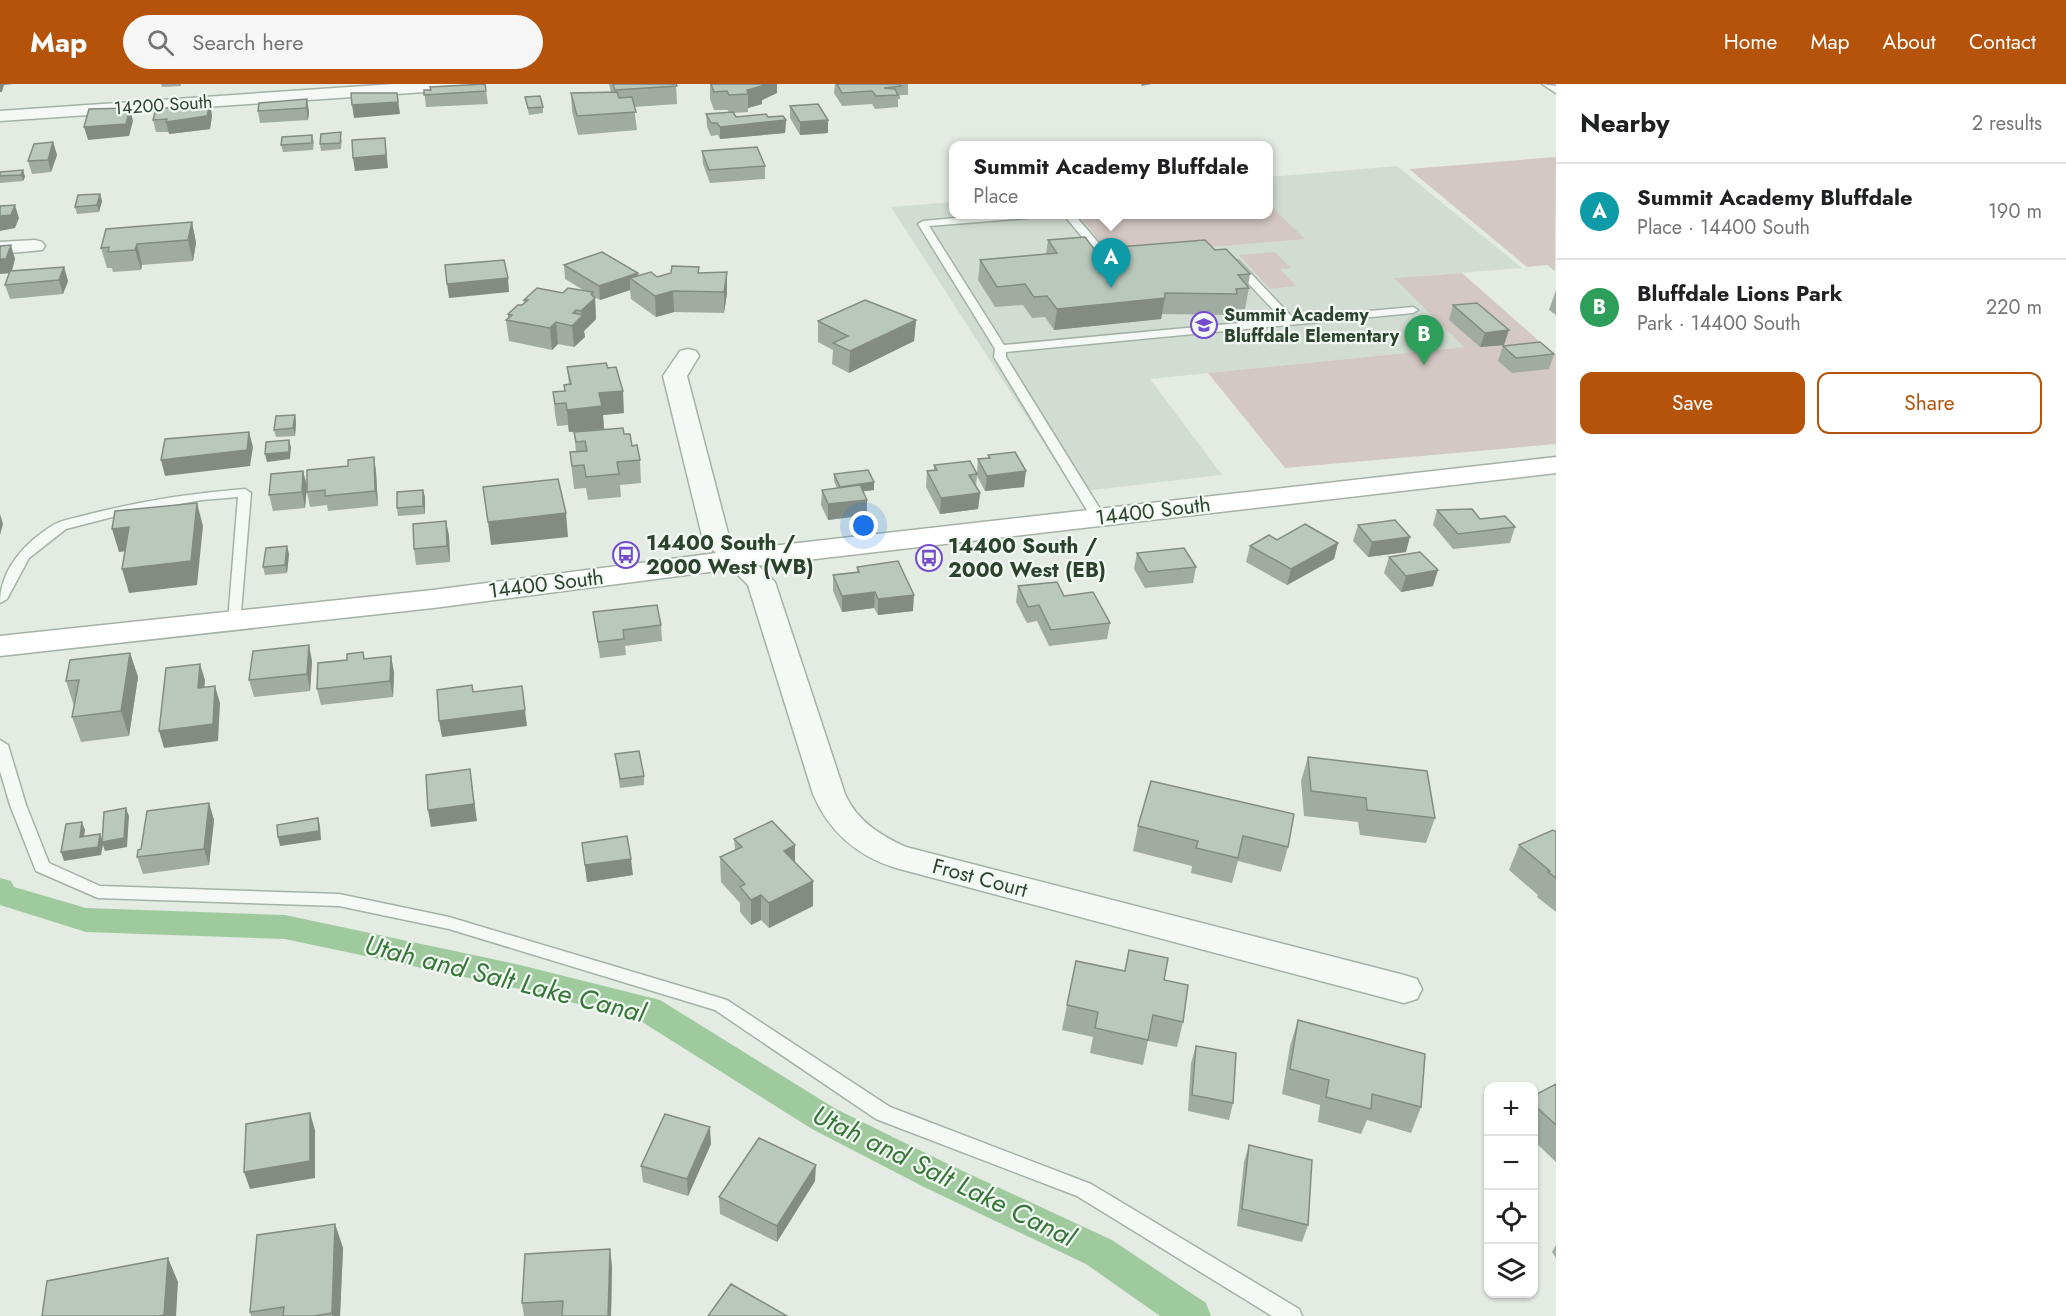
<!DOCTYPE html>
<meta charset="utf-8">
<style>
:root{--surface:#fff;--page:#f6f6f6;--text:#202124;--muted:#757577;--line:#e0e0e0;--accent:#b45309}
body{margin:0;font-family:Jost,sans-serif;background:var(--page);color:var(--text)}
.controls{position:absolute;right:18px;bottom:18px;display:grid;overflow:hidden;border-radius:12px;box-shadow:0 2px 4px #0004}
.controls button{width:54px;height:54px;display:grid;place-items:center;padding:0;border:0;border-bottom:2px solid var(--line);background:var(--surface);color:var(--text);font:30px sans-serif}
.you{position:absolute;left:864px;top:442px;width:21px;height:21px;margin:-15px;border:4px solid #fff;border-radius:50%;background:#1a73e8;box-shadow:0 0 0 9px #1a73e833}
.badge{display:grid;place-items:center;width:39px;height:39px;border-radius:50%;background:var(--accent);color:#fff;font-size:20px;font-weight:700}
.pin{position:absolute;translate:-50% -50px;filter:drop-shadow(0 2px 3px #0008)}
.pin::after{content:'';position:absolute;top:32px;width:21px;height:18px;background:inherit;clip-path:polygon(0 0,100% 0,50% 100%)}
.popup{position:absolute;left:949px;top:57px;width:324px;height:78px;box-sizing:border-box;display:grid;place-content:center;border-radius:12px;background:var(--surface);filter:drop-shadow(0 2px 4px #0005);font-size:20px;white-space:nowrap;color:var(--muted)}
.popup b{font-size:22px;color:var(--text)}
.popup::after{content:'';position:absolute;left:50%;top:100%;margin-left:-12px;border:12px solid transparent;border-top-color:var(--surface)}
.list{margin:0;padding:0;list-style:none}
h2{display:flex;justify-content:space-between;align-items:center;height:78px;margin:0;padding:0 24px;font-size:26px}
h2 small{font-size:20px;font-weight:400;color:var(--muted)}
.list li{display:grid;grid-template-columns:39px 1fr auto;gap:18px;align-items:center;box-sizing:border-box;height:96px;padding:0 24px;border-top:2px solid var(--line)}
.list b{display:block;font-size:22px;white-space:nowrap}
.list p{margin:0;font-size:20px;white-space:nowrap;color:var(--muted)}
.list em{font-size:20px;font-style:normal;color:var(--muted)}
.actions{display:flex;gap:12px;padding:18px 24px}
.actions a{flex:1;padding:14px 0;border:2px solid var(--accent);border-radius:12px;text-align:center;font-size:21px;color:var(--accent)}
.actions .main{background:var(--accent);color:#fff}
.icon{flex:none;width:33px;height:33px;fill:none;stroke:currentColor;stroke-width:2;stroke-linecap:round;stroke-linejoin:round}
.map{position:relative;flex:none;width:1556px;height:1232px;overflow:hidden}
header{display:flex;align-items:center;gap:36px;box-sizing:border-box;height:84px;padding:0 30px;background:var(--accent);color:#fff}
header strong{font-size:28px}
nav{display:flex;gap:33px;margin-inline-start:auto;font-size:21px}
.search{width:420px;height:54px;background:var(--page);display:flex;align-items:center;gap:15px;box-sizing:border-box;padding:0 21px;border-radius:33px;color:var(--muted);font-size:22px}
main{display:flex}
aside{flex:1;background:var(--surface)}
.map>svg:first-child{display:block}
</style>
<header>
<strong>Map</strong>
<div class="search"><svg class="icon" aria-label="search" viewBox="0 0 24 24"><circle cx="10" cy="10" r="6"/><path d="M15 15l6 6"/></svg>Search here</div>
<nav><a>Home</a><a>Map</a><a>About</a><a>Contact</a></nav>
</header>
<main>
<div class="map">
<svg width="1556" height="1232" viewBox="0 0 1556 1232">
<rect width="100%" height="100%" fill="#e3ebe3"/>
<!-- built -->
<path fill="#d1ddd2" d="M1397 82 1522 184 1395 194 1465 263 1150 295 1222 391 1075 408 891 123 953 118 954 130H1268L1269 93Z"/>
<!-- green -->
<path fill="#d4c8c4" d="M1556 73 1555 187 1547 181 1527 183 1409 85Z
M1269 120 1305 155 1130 170 1105 164 1079 131 1268 130Z
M1275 168 1291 184 1280 185 1296 202 1270 205 1239 171Z
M1462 189 1556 272V360L1285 384 1208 289 1464 263 1394 194Z"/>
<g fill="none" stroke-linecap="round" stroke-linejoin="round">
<!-- canal -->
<path fill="#9fca9e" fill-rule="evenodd" d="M0 794 11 797 14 803 86 824 285 831 520 881 660 916 836 1025 950 1081 1112 1156 1206 1219 1211 1232H1160L1086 1180 924 1103 812 1045 639 936 520 905 285 855 86 848 0 821Z"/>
<defs>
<path id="service" d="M1542 0 1556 2V9Z
M999 130H1044L1039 133 929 142 1004 261 1282 235 1231 181 1230 179 1235 176 1239 177 1293 234 1413 223 1418 226 1413 229 1006 268V273L1105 433 1098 437 1091 433 994 273 995 265 918 140 923 137Z
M1063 130H1074L1107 169 1119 172V176L1099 173Z
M245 405 251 409 240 540 235 541 228 537 238 413 202 416 128 429 66 445 29 474 7 515 0 519C0 485 26 457 55 440 65 435 80 433 90 430 141 417 193 409 245 405Z
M0 656 8 661 26 721 49 779 100 802 339 810 449 833 727 916 890 1023 1091 1100 1299 1225 1302 1232H1272L1077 1112 876 1035 715 926 449 845 339 822 98 814 36 787 10 721 0 687Z"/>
<path id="minor" d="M394 0H477L469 5 0 37V27Z
M35 156 42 158 45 162 42 166 0 170V158Z
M688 265 696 267 699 272 687 292 729 453 775 498 845 710C857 737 880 751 906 763L1404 891 1417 895 1422 905 1417 915 1404 919 896 784C857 772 829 748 813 710L748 501 703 456 663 292 680 267Z"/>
<path id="secondary" d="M1556 373V389L763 481 433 524 0 572V552L433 506 763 463Z"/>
</defs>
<!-- service casing -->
<use href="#service" stroke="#a4b2a5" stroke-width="3"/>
<!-- minor casing -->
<use href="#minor" stroke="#a4b2a5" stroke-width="3"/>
<!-- secondary casing -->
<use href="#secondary" stroke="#a4b2a5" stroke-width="3"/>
<!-- service -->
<use href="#service" fill="#f5f9f6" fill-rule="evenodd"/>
<!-- minor -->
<use href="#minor" fill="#f5f9f6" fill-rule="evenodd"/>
<!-- secondary -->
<use href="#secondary" fill="#fff" fill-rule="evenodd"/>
</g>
<!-- wall -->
<path fill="#a0aca1" d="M161 0H181V2L162 3Z
M485 0 488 20 426 23 424 6Z
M609 0H676L677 20 634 23 637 46 578 51 572 27 571 9 611 8Z
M710 0H777V9L762 16V20L748 24V28L734 29 736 33H768L786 36 785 49 720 55 718 51 711 52 707 43 706 30 729 29 728 26H714L710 15Z
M835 0H908V11H900V15H898V23L875 25 872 20 842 22 834 9Z
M525 13 543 23V29L529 31Z
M307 15 309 28 308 36 260 39 258 27Z
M210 20 212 32 210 45 169 50V48H156L153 36Z
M790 22 828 36V49L800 51 790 34Z
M312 51 314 58 313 66 283 68 281 61Z
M342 55 341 65 321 67 320 60Z
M53 58 57 71 51 88 32 90 28 77Z
M702 67 765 82V95L710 99 703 80Z
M23 86 25 93 23 97 0 99V88Z
M100 110 102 117 99 128 77 130 75 123Z
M192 138 196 159 193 177 142 181 141 186 113 188 112 184H107L101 164Z
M1048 156 1094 165 1215 166 1250 190 1248 202 1249 204 1245 225 1234 226 1233 231 1162 230 1161 235 1054 246 1045 233 1032 234 1023 221 995 223 978 196 980 176 1046 170Z
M15 175 12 187 64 183 68 197 63 210 10 215 5 201Z
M564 181 638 192 657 193 727 188V209L724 229 674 228 656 233 631 215 630 206 600 216 593 212 595 214 596 235 584 247 585 253 574 263 558 260 552 266 509 257 506 236 508 234V230L522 221 524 220V216L563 209 585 207 565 195Z
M1556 206V231L1549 226Z
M1453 221 1504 261 1480 263 1449 236Z
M916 236 914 257 849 289 832 280 833 266 818 258V237Z
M1503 262 1554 270 1549 285 1512 289 1498 277Z
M567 283 624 329 603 331 604 345 569 348 568 341 557 342 555 330 553 308 564 307V301L569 300Z
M295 331 296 338 295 352 276 353 274 346Z
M574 348 624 350 640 376 641 399 620 401 621 413 588 416 586 404 574 405 570 368H576Z
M988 371 1024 403 985 407 977 392 976 402 980 409 978 425 940 430 926 403 927 387H934V381L977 389 978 375 988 374Z
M374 373 376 388 378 422 328 427 327 421 310 423 307 408 348 382Z
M303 387 307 402 305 424 273 427 269 411Z
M834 390 874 406 864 407 867 431 828 436 821 421 822 406 837 404 834 397Z
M425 413V430L398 432 397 424Z
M1437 426 1480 435 1515 443 1510 459 1453 465 1433 441Z
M446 437 449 452 450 478 416 481 414 465Z
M1358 441 1406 468 1368 473 1353 457Z
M1277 456 1338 459 1334 475 1287 501 1246 478 1250 462Z
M1137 469 1196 483 1193 499 1145 504 1134 485Z
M289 470 287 489 265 491 263 483Z
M1389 473 1433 502 1401 508 1384 489Z
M857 483 913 527 878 531 874 524 842 528 833 507V491L857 488Z
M1018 502 1110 539 1107 555 1049 562 1037 537 1027 539 1016 518Z
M593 528 661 541 662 557 625 562 626 571 600 574Z
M130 569 138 593 129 652 81 658 72 633 74 622 66 597Z
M391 572 394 589 393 613 321 621 317 605 365 575Z
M312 577 310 607 254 613 249 596Z
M615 670 644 692V701L620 704Z
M1308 673 1435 734 1426 759 1360 751 1358 738 1304 732 1301 697Z
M1151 697 1288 763 1281 788 1238 777 1232 799 1191 789 1192 782 1133 767 1138 742Z
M209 719 214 736 209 781 143 790 137 773 141 765Z
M1556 748V828L1537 813 1538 811 1509 786 1519 761Z
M734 755 795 761V779L813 822 769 844 761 836 751 841 740 828V819L721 798 720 773 735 766Z
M582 759 633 791 587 798Z
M1164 896 1183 938 1177 963 1148 957 1143 981 1090 969 1093 953 1062 946 1067 921Z
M1298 936 1421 1023 1411 1049 1367 1036 1361 1050 1318 1038 1320 1021 1282 1010 1290 962Z
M1196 962 1233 1019 1229 1036 1188 1027 1191 979Z
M1556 1000V1078L1533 1056V1012Z
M711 1060 688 1112 643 1098 641 1082Z
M1249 1061 1308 1141 1302 1158 1237 1142 1244 1078Z
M815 1097 777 1158 720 1130 719 1113Z
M335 1140 343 1164 340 1232H251L250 1228Z
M1556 1161V1174L1552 1168Z
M612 1182 611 1232H524L522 1219Z"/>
<!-- shaded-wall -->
<path fill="#828c83" d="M0 0H13L4 1 2 8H0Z
M761 0H777V9L762 16V20L748 24V10L747 6Z
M1142 0H1152L1141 2Z
M397 9 400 30 354 34 352 21Z
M307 15 309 28 308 36 306 24Z
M210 20 212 32 210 45 169 50 166 38Z
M130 24 133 37 129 52 88 56 84 43Z
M786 36 785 49 720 55V43Z
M828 36V49L800 51V38Z
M385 54 388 84 355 87 353 74Z
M53 58 57 71 51 88 48 76Z
M23 86 25 93 23 97 21 91Z
M100 110 102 117 99 128 97 121Z
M15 121 19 134 15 144 0 147V132Z
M192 138 196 159 193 177 188 156Z
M137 160 142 181 141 186 135 166Z
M11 161 15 175 11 189 0 190V175Z
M64 183 68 197 63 210 59 196Z
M727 188V209L724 229V208Z
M638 189V201L630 194V206L600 216 599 202Z
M508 194 509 208 449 214 447 200Z
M673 207 674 228 656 233 655 212Z
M593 208V216L595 214 596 235 584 247 585 253 574 263 572 242 573 229 576 226 577 237 582 233 581 227Z
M1165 214 1161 235 1054 246 1057 225Z
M916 236 914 257 849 289 850 267Z
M556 238 558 260 552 266 550 244Z
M1509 246 1504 261 1480 263 1485 249Z
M623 307 624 329 603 331 604 345 569 348 567 326 599 309Z
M295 331 296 338 295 352 293 344Z
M249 348 253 363 250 382 165 392 161 376Z
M289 356 291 363 290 375 267 378 265 370Z
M374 373 376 388 378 422 375 407Z
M303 387 307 402 305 424 302 408Z
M1026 387 1024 403 985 407 987 392Z
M874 398V406L840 410V403Z
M423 406 425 413V430L423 422Z
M980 409 978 425 940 430 941 414Z
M867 416V431L828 436V420Z
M197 419 203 442 197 501 129 509 122 485Z
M566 429 568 453 491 461 488 438Z
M0 430 3 440 0 451Z
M446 437 449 452 450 478 447 462Z
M129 443 136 466 119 468 112 445Z
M1410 453 1406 468 1368 473 1372 458Z
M1338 459 1334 475 1287 501 1291 485Z
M287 462 289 470 287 489 285 481Z
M1438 486 1433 502 1401 508 1406 492Z
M875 508 874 524 842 528V512Z
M914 511 913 527 878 531V515Z
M309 561 312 577 310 607 307 590Z
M130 569 138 593 129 652 121 627Z
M391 572 394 589 393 613 390 597Z
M200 580 205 596 203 621 198 604Z
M215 602 220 619 218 657 164 664 159 647Z
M525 626 527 642 442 653 439 637Z
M470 685 477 737 431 743 428 726Z
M209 719 214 736 209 781 204 765Z
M126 724 129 732 127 763 105 767 103 761 101 771 64 777 61 768 100 750 103 758Z
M318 734 320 742 321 756 280 762 278 753Z
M82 738 85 746 83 761 80 753Z
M795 761V786L784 767Z
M631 775 633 791 587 798 585 781Z
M813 797V822L769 844V819Z
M761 811V836L751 841V816Z
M310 1029 315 1046V1094L250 1105 244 1088Z
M710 1043 711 1060 688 1112 687 1095Z
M816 1081 815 1097 777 1158V1142Z
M335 1140 343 1164 340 1232H332V1229Z
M610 1165 612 1182 611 1232H608Z
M168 1174 178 1198 176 1232H159Z"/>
<!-- building -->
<path fill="#bac8bb" stroke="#828c83" stroke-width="1.5" d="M485 0 486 7 424 11V6H431L430 3Z
M613 0H676L677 2 615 6Z
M711 0H761L762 2 747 6 748 10 729 11 727 7 714 8Z
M837 0H899L901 2 884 4 895 5 898 11 876 12 872 7 842 9Z
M617 8 619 14 632 13 636 28 577 32 571 9Z
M351 9H397L398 18 352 21Z
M540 12 543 23 528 24 525 13Z
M307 15 306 24 258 27 259 19Z
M210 20 207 32 166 38 167 35 153 36 156 25Z
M818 20 828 36 800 38 790 22Z
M130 24 126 40 84 43 89 25Z
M733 28 736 33 766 30 768 33 783 32 786 36 720 43 717 39H711L706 30Z
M341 48 340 59 320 60 321 50Z
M312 51V59L281 61 282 53Z
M385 54 386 71 353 74 352 56Z
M53 58 48 76 28 77 34 60Z
M757 63 765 82 709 86 702 67Z
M23 86 21 91 0 92V88Z
M100 110 97 121 75 123 78 111Z
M15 121 11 131 0 132V122Z
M192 138 188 156 137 160 135 166 108 168 109 163 101 164 106 145Z
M1085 153 1094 165 1205 156 1215 166 1226 165 1250 190 1238 191 1249 204 1236 205 1237 210 1165 209V214L1057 225 1047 212 1034 213 1025 200 997 203 980 176 1057 169 1048 156Z
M11 161 6 175H0V162Z
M602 168 638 189 599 202 564 181Z
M504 176 508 194 447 200 445 181Z
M672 182 699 183 698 189 727 188 724 208 673 207 655 212 630 194 651 188 657 193 671 189Z
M64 183 59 196 5 201 10 187Z
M537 204 563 209 568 204 593 208 591 210 595 214 581 227 576 226 573 229 583 231 572 242 556 238 550 244 506 236 512 231 508 230 518 221H522L528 216H524Z
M865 216 916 236 850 267 833 259 848 252 818 237Z
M1477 219 1509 246 1485 249 1453 221Z
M1540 258 1554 270 1516 274 1503 262Z
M606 279 608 284 616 283 623 307 599 309 602 322 567 326 566 319 555 320 553 308 565 307 564 301 571 300 567 283Z
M295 331 293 344 274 346 276 332Z
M623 344 624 350H630L632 362 637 361 640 376 617 378 619 390 586 393 584 381 572 382 570 368 587 367 585 357 576 358 574 348Z
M249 348 247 366 161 376 165 355Z
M289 356V368L265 370 266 358Z
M1015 368 1026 387 987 392 978 375 990 374 988 371Z
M374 373 375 407 325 412V406L307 408V386L348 382V376Z
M970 377 977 390 969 391 980 409 941 414 927 387 937 386 934 381Z
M868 386 874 398 840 403 834 390Z
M303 387 302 408 269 411 271 390Z
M558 395 566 429 488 438 483 403Z
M860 401 867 416 828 420 822 406Z
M423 406V422L397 424V408Z
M197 419 191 477 122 485 129 443 112 445 115 427Z
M1472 425 1480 435 1505 432 1515 443 1458 450 1437 426Z
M1395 436 1410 453 1372 458 1358 441Z
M446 437 447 462 414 465 413 440Z
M1305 440 1338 459 1291 485 1250 462 1269 451 1277 456Z
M287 462 285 481 263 483 266 464Z
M1184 464 1196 483 1148 488 1137 469Z
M1420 468 1438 486 1406 492 1389 473Z
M898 477 914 511 878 515 875 508 842 512 833 491 859 488 857 483Z
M1057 498 1064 512 1093 508 1110 539 1051 546 1039 521 1028 523 1018 502Z
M657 521 661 541 623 546 624 555 598 558 593 528Z
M309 561 307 590 249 596 253 567Z
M363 568 364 575 391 572 390 597 317 605 318 579 347 576V570Z
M130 569 121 627 72 633 79 596 66 597 70 576Z
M200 580 198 604 215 602 213 640 159 647 166 584Z
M472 601 473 608 522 602 525 626 439 637 437 606Z
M639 667 644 692 620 695 615 670Z
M1308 673 1427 687 1435 734 1367 726 1366 714 1311 707Z
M470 685 474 720 428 726 426 691Z
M1151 697 1294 730 1288 763 1243 752 1238 774 1196 764 1198 757 1138 742Z
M209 719 204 765 137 773 138 766 141 765 147 727Z
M126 724 124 754 102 758 104 728Z
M318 734 319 747 278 753 277 741Z
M772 737 795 761 784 767 813 797 769 819 761 811 751 816 740 803 745 800 720 773 742 763 734 755Z
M82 738 80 753 100 750 98 763 61 768 66 740Z
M1553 746 1556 748V794L1548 788 1550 787 1519 761Z
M627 752 631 775 585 781 582 759Z
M1129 866 1168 874 1164 896 1188 901 1183 938 1153 931 1148 956 1095 944 1098 928 1067 921 1076 877 1125 887Z
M1298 936 1425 970 1421 1023 1372 1010 1371 1025 1326 1013 1329 996 1290 985Z
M1196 962 1236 969 1233 1019 1192 1011Z
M1556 1000V1041L1533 1020V1012Z
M310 1029V1077L244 1088 246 1040Z
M665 1030 710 1043 687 1095 641 1082Z
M759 1054 816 1081 777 1142 719 1113Z
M1249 1061 1312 1076 1308 1141 1242 1125Z
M335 1140 332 1229 314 1232H283L284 1223 250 1228 257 1151Z
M610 1165 608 1232H562L563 1217 522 1219 525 1170Z
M168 1174 164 1231 159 1232H42L47 1197Z
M731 1200 787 1232H708Z"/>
<!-- icons -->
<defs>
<symbol id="school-ring" viewBox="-11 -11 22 22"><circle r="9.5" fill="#f2f8f3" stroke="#754acd" stroke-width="1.5"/><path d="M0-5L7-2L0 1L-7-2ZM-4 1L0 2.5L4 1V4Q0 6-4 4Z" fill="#754acd"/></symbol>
<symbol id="bus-ring" viewBox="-11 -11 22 22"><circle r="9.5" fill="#f2f8f3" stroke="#754acd" stroke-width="1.5"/><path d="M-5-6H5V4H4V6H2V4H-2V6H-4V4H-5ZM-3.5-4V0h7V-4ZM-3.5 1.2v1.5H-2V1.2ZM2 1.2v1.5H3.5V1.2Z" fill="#754acd"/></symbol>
</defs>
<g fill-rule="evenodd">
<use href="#school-ring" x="1189" y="226" width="30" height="30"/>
<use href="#bus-ring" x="611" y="456" width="30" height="30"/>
<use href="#bus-ring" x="914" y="459" width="30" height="30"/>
</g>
<g text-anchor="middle" stroke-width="4.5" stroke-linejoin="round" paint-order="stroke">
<!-- far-street labels -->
<g font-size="18" fill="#2b432d" stroke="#f2f8f3">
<text transform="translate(163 21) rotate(-4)" y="6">14200 South</text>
</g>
<!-- far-poi labels -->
<g font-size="18" font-weight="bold" fill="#2b432d" stroke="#f2f8f3" text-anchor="start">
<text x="1224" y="237">Summit Academy<tspan x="1224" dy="21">Bluffdale Elementary</tspan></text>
</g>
<!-- street labels -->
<g font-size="21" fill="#2b432d" stroke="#f2f8f3">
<text transform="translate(1153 427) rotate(-7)" y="7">14400 South</text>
<text transform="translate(546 500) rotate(-7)" y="7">14400 South</text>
<text transform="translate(980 794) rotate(15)" y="7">Frost Court</text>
</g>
<!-- poi labels -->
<g font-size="21" font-weight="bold" fill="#2b432d" stroke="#f2f8f3" text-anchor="start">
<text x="646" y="466">14400 South /<tspan x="646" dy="24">2000 West (WB)</tspan></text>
<text x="948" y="469">14400 South /<tspan x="948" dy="24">2000 West (EB)</tspan></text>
</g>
<!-- near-water labels -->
<g font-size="27" font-style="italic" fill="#357637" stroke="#f2f8f3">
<text transform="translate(505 895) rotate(14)" y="9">Utah and Salt Lake Canal</text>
<text transform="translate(944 1092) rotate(26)" y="9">Utah and Salt Lake Canal</text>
</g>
</g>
</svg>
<div class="controls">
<button>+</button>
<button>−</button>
<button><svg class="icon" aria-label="locate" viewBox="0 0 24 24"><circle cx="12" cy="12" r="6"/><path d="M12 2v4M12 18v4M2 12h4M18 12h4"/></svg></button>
<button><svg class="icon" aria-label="layers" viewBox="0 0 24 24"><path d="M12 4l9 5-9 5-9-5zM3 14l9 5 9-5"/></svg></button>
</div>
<div class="you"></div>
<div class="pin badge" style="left:1111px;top:204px;background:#0f9aa8">A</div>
<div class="popup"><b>Summit Academy Bluffdale</b>Place</div>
<div class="pin badge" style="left:1424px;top:281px;background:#2e9e5b">B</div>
</div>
<aside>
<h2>Nearby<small>2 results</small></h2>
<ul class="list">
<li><span class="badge" style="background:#0f9aa8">A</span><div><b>Summit Academy Bluffdale</b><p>Place · 14400 South</p></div><em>190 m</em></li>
<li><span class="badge" style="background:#2e9e5b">B</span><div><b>Bluffdale Lions Park</b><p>Park · 14400 South</p></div><em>220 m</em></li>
</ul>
<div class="actions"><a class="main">Save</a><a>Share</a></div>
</aside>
</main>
